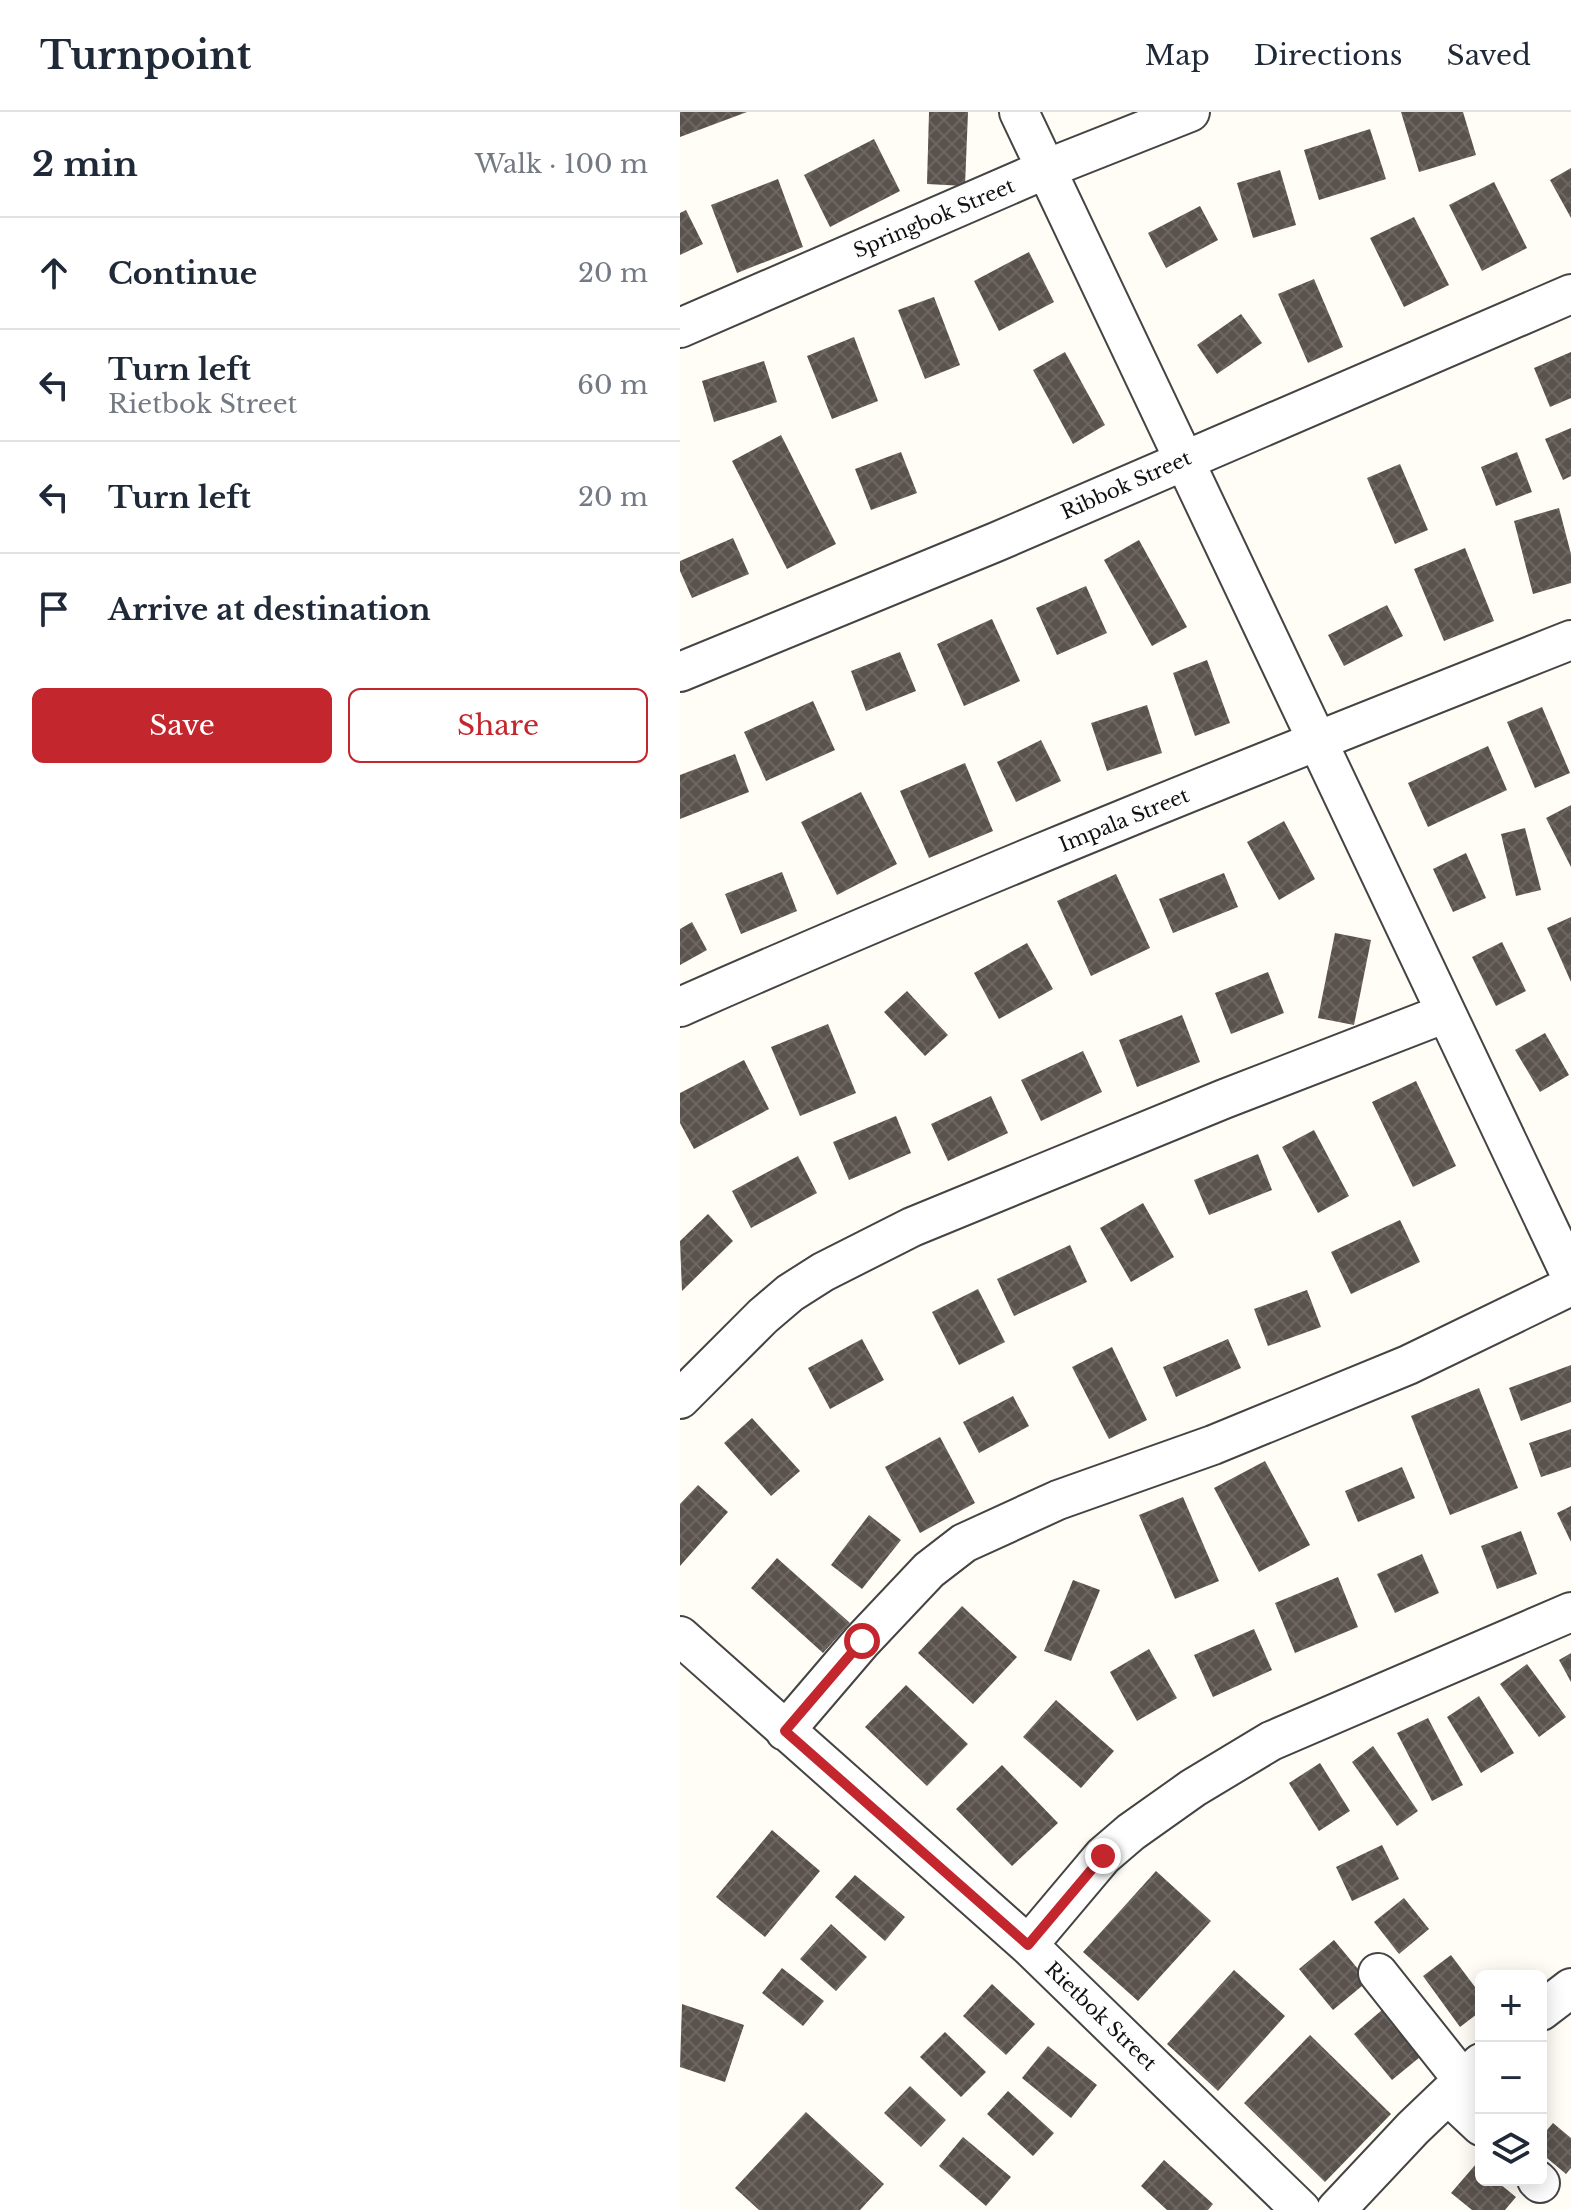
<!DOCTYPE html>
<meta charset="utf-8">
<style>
:root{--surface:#fff;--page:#f6f6f7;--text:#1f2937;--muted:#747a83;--line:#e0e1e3;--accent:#c4262e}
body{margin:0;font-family:"Libre Baskerville",serif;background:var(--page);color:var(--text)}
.controls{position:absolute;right:24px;bottom:24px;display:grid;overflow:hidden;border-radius:12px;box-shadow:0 4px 20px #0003}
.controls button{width:72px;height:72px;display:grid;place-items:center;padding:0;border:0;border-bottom:2px solid var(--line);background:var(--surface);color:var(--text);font:40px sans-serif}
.stop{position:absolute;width:24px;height:24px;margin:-18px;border:6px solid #c4262e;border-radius:50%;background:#fff}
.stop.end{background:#c4262e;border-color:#fff;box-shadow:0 2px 8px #0008}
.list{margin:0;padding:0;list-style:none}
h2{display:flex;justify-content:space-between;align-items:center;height:104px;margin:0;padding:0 32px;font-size:34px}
h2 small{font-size:26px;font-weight:400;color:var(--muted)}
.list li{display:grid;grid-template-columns:52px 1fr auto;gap:24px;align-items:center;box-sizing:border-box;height:112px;padding:0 32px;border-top:2px solid var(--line)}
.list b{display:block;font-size:30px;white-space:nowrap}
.list p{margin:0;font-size:26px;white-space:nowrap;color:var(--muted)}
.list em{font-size:26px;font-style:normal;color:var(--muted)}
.actions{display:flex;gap:16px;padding:24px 32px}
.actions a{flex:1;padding:18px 0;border:2px solid var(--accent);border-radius:12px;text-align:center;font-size:28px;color:var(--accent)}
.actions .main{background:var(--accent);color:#fff}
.icon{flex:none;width:44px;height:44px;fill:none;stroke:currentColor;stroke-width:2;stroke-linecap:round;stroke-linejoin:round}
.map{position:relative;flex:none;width:891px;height:2098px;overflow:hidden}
header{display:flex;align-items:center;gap:48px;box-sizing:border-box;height:112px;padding:0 40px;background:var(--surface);border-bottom:2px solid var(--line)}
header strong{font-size:38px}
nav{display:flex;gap:44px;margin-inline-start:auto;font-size:28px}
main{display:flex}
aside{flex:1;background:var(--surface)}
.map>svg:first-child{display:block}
</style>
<header>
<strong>Turnpoint</strong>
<nav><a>Map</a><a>Directions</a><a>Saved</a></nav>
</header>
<main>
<aside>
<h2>2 min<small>Walk · 100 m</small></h2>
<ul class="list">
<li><svg class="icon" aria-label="ahead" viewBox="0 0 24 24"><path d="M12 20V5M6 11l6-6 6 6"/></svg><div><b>Continue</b></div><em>20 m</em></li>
<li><svg class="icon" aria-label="left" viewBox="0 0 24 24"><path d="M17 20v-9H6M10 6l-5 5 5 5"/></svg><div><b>Turn left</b><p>Rietbok Street</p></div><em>60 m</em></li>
<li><svg class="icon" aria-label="left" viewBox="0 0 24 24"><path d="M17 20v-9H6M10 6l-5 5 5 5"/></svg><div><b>Turn left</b></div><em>20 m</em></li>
<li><svg class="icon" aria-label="arrive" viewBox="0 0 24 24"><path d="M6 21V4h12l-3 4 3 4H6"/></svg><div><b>Arrive at destination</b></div></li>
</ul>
<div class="actions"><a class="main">Save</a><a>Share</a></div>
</aside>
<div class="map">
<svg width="891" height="2098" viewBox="0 0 891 2098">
<defs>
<pattern id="building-cross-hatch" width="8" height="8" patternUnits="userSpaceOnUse" patternTransform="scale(2)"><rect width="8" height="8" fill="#5a524d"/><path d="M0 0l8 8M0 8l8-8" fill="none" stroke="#6d6662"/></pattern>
</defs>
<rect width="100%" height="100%" fill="#fffdf5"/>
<!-- building -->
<path fill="url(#building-cross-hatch)" d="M0 0H67L0 25Z
M249 0H288L285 74 247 72Z
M721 0H783L796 43 739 60Z
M690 17 706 67 639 88 624 38Z
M194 27 220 79 150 115 124 63Z
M891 56V106L870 68Z
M600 58 616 113 573 126 557 71Z
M98 67 123 135 57 161 31 93Z
M814 70 847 136 802 159 769 93Z
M520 94 538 128 486 156 468 121Z
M6 98 23 132 0 143V101Z
M734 105 769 173 724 195 690 126Z
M349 140 374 190 319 219 294 169Z
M634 167 663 235 628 251 598 182Z
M254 185 280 253 245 267 218 198Z
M561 202 582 231 537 262 517 233Z
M174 225 198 289 152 307 127 244Z
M385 240 425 313 393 332 353 258Z
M891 240V286L870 295 854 256Z
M84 249 97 290 34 310 22 269Z
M891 316V364L883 368 865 327Z
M101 323 156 432 107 457 52 349Z
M221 340 237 381 191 398 175 357Z
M837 340 852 380 816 394 801 355Z
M720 352 748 418 715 432 687 366Z
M879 396 891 442V471L853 482 834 409Z
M53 426 69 462 12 486 0 459V449Z
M459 428 507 515 472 534 424 448Z
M785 436 814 509 764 529 734 457Z
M406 474 427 521 377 543 356 496Z
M707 493 723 524 664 554 648 523Z
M312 507 340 569 284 594 257 532Z
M220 540 236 579 186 599 171 559Z
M527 548 550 611 515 624 493 561Z
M133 589 155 638 86 669 64 620Z
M467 593 482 641 427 659 411 611Z
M862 595 890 661 855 676 827 610Z
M361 628 381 669 336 690 317 650Z
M808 634 827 678 748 715 728 671Z
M55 642 69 680 0 707V663Z
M285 651 313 719 249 746 220 679Z
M181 680 217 752 157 783 121 710Z
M891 693V755L866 706Z
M604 709 635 767 599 788 567 730Z
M845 716 861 778 836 784 821 722Z
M786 741 806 786 773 800 753 757Z
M102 760 117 799 61 822 45 782Z
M544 761 558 795 493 821 479 787Z
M436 762 470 836 411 864 377 789Z
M891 805V870L867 816Z
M12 810 27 838 0 853V817Z
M655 821 691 828 674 913 638 906Z
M822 830 846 879 816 894 792 845Z
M347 831 373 877 319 907 294 861Z
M588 860 604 901 551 922 535 881Z
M227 879 268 923 245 944 204 900Z
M502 903 520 950 457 975 439 928Z
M148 912 176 981 120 1004 91 935Z
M865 921 889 963 860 980 835 938Z
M403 939 422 980 361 1009 341 968Z
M64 948 89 997 14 1037 0 1011V981Z
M736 969 776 1054 733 1075 692 990Z
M311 984 328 1021 268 1049 251 1012Z
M216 1004 231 1041 169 1068 153 1030Z
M634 1018 669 1084 638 1101 602 1035Z
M578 1042 592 1078 529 1103 514 1068Z
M118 1044 137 1081 71 1116 52 1079Z
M463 1091 494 1145 451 1170 420 1116Z
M28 1102 53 1129 2 1179 0 1129Z
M720 1108 740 1150 671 1182 651 1140Z
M390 1133 407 1170 334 1204 317 1167Z
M298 1177 325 1230 279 1253 252 1200Z
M627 1178 641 1215 588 1234 574 1197Z
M182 1227 204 1268 150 1297 128 1256Z
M548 1227 561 1256 496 1285 483 1255Z
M432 1235 467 1308 429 1327 392 1255Z
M891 1253V1290L841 1309 829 1276Z
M799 1276 838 1376 770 1403 731 1304Z
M333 1284 349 1314 299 1341 283 1310Z
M72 1306 120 1359 91 1384 44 1331Z
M891 1317V1355L861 1365 849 1331Z
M260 1325 295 1391 240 1421 205 1355Z
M585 1349 630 1433 579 1460 534 1376Z
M722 1355 735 1386 678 1410 665 1379Z
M18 1373 48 1400 0 1454V1392Z
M503 1385 539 1469 495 1487 459 1403Z
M891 1394V1430L877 1401Z
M189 1403 221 1428 182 1477 151 1453Z
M841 1419 857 1462 817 1477 801 1434Z
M742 1442 759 1481 715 1501 697 1462Z
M97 1446 170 1511 143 1541 71 1476Z
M658 1465 678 1515 615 1541 595 1491Z
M393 1468 420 1478 391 1549 364 1539Z
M282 1494 337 1545 293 1592 238 1541Z
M574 1517 592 1558 533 1585 514 1543Z
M469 1537 497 1586 457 1609 430 1560Z
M891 1541V1570L879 1548Z
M847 1552 886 1605 859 1625 820 1572Z
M226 1573 288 1632 247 1674 185 1615Z
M799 1584 834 1641 801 1661 767 1605Z
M376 1588 434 1639 401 1676 343 1625Z
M748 1606 783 1673 752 1689 717 1621Z
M693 1634 738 1699 717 1714 672 1650Z
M640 1651 670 1699 639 1719 609 1671Z
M322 1653 378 1711 332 1754 276 1697Z
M92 1718 140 1759 85 1825 36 1785Z
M702 1733 719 1767 672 1789 656 1755Z
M476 1759 531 1809 458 1889 403 1840Z
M175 1763 225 1805 205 1829 155 1785Z
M724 1786 749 1817 719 1842 694 1810Z
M151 1812 187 1845 156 1879 120 1847Z
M654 1828 688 1869 653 1898 619 1857Z
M771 1843 801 1883V1899L780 1915 743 1864Z
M102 1856 144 1889 123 1914 82 1881Z
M554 1858 605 1904 538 1979 487 1932Z
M312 1872 355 1912 326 1943 283 1904Z
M2 1892 64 1913 45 1970 0 1955Z
M702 1898 740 1945 712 1968 674 1922Z
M265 1920 306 1960 281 1985 240 1945Z
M630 1923 711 2002 645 2070 564 1991Z
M368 1934 417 1973 391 2006 342 1966Z
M230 1974 266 2008 241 2035 204 2001Z
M328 1979 374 2021 353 2044 307 2002Z
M126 2000 204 2072 180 2098H79L55 2076Z
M873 2011 891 2026V2056L886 2062 861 2041V2025Z
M283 2025 331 2065 306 2094 259 2054Z
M484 2048 533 2092 528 2098H487L461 2074Z
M796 2052 801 2056V2068H815L836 2085 825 2098H792L771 2081Z"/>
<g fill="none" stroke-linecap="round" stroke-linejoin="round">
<defs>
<path id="minor" d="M339 0 891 1164
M0 216 366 57 510 0
M0 560 316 430 891 182
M0 895C294 765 593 646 891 528
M0 1287 83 1204 110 1181 143 1160 232 1115 544 987 766 901
M0 1524 348 1833 621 2098
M105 1619 182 1529 249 1458 284 1431 378 1388 533 1333 728 1253 891 1174
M348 1833 423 1744 451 1720 513 1676 591 1629 891 1500
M698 1861 783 1968
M861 1899 891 1876
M768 1983 801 2014
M857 2068 860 2071
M656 2098 733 2016 801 1951"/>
</defs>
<!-- minor casing -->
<use href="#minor" stroke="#444" stroke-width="42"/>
<!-- minor -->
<use href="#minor" stroke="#fff" stroke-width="38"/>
</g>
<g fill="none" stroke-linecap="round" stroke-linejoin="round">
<!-- route -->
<path stroke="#c4262e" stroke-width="10" d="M182 1529 105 1619 348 1833 423 1744"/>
</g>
<g text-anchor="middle" stroke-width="8" stroke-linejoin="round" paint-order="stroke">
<!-- street labels -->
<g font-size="20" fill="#111" stroke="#fff">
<text transform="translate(254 106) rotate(-23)" y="7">Springbok Street</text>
<text transform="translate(446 373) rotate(-24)" y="7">Ribbok Street</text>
<text transform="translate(444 708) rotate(-22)" y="7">Impala Street</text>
<text transform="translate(421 1904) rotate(44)" y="7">Rietbok Street</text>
</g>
</g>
</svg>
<div class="controls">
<button>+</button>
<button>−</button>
<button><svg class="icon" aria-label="layers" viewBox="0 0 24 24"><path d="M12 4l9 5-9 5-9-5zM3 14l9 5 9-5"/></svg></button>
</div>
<div class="stop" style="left:182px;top:1529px"></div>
<div class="stop end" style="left:423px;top:1744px"></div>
</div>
</main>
